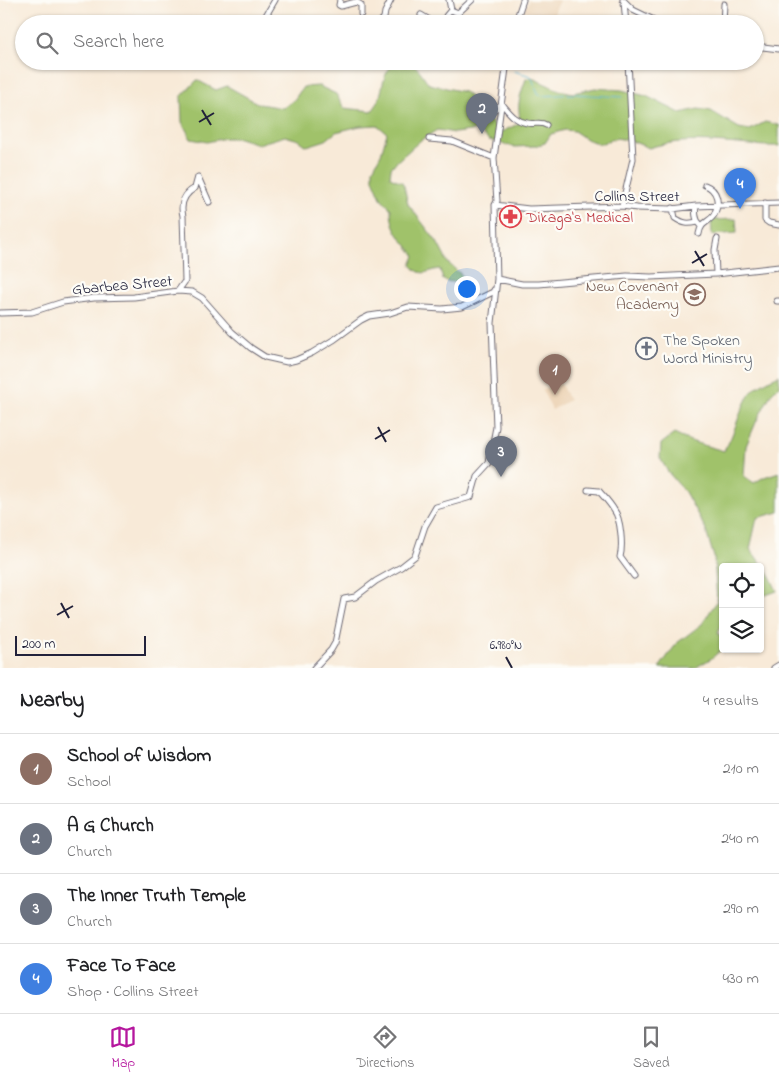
<!DOCTYPE html>
<meta charset="utf-8">
<style>
:root{--surface:#fff;--page:#f2f2f2;--text:#202124;--muted:#757577;--line:#e0e0e0;--accent:#b5179e}
body{margin:0;font-family:"Indie Flower",sans-serif;background:var(--page);color:var(--text)}
.controls{position:absolute;right:15px;bottom:15px;display:grid;overflow:hidden;border-radius:5px;box-shadow:0 1px 4px #0004}
.controls button{width:45px;height:45px;display:grid;place-items:center;padding:0;border:0;border-bottom:1px solid var(--line);background:var(--surface);color:var(--text);font:25px sans-serif}
.scale{position:absolute;left:15px;bottom:12px;width:131px;box-sizing:border-box;padding-left:5px;border:2px solid #22223b;border-top:0;font-size:14px;line-height:18px;white-space:nowrap;color:#22223b;-webkit-text-stroke:4px #fdfcf7;paint-order:stroke}
.you{position:absolute;left:466px;top:288px;width:18px;height:18px;margin:-12px;border:4px solid #fff;border-radius:50%;background:#1a73e8;box-shadow:0 0 0 8px #1a73e833}
.badge{display:grid;place-items:center;width:32px;height:32px;border-radius:50%;background:var(--accent);color:#fff;font-size:16px;font-weight:700}
.pin{position:absolute;translate:-50% -41px;filter:drop-shadow(0 1px 2px #0008)}
.pin::after{content:'';position:absolute;top:26px;width:18px;height:15px;background:inherit;clip-path:polygon(0 0,100% 0,50% 100%)}
.list{margin:0;padding:0;list-style:none}
h2{display:flex;justify-content:space-between;align-items:center;height:65px;margin:0;padding:0 20px;font-size:21px}
h2 small{font-size:16px;font-weight:400;color:var(--muted)}
.list li{display:grid;grid-template-columns:32px 1fr auto;gap:15px;align-items:center;box-sizing:border-box;height:70px;padding:0 20px;border-top:1px solid var(--line)}
.list b{display:block;font-size:19px;white-space:nowrap}
.list p{margin:0;font-size:16px;white-space:nowrap;color:var(--muted)}
.list em{font-size:16px;font-style:normal;color:var(--muted)}
.icon{flex:none;width:28px;height:28px;fill:none;stroke:currentColor;stroke-width:2;stroke-linecap:round;stroke-linejoin:round}
.map{position:relative;flex:none;width:779px;height:668px;overflow:hidden}
.search{position:absolute;background:var(--surface);box-shadow:0 1px 4px #0004;left:15px;right:15px;top:15px;height:55px;display:flex;align-items:center;gap:12px;box-sizing:border-box;padding:0 18px;border-radius:28px;color:var(--muted);font-size:19px}
.sheet{height:345px;background:var(--surface)}
nav{display:flex;justify-content:space-around;align-items:center;box-sizing:border-box;height:70px;border-top:1px solid var(--line);background:var(--surface);font-size:14px;color:var(--muted)}
nav a{display:grid;justify-items:center;gap:2px}
nav .on{color:var(--accent)}
.map>svg:first-child{display:block}
</style>
<div class="map">
<svg width="779" height="668" viewBox="0 0 779 668">
<rect width="100%" height="100%" fill="#fdfcf7"/>
<filter id="ink" filterUnits="userSpaceOnUse"><feTurbulence type="fractalNoise" baseFrequency=".02" numOctaves="2"/><feDisplacementMap in="SourceGraphic" scale="10" xChannelSelector="R" yChannelSelector="G"/><feConvolveMatrix kernelMatrix="1 2 1 2 8 2 1 2 1" color-interpolation-filters="sRGB"/></filter>
<filter id="wash" filterUnits="userSpaceOnUse"><feTurbulence type="fractalNoise" baseFrequency=".0096" numOctaves="4" result="noise"/><feDisplacementMap in="SourceGraphic" scale="20" xChannelSelector="R" yChannelSelector="G"/><feGaussianBlur stdDeviation="1.12" result="paint"/><feColorMatrix in="noise" values="0 0 0 0 0 0 0 0 0 0 0 0 0 0 0 0 0 1.4 0 .05"/><feComposite in="paint" operator="in"/></filter>
<g filter="url(#wash)">
<rect width="100%" height="100%" fill="#f8ead8"/>
<!-- built -->
<path fill="#eed7bb" d="M529 0H559L552 20 524 10Z
M559 381 569 400 552 410 542 390Z"/>
<!-- green -->
<path fill="#a0c26b" stroke="#617253" d="M399 61C417 61 419 71 429 84L464 92 482 107 490 121 501 132 518 124C521 115 518 112 519 103 520 95 523 87 526 79L532 78 559 90 573 93 595 88 622 90 646 96 680 113 698 109 711 111 739 128 750 130 765 122 779 125V146C737 147 691 134 649 148L629 140 615 138 600 144 586 139 574 131 565 130 551 134 545 143 535 146 514 147 489 140 477 130 455 133 437 130 421 140 395 163 391 168 390 177 402 182 404 186 408 204 437 242 448 263 464 277C457 283 452 283 443 280L440 269C426 270 423 279 411 265L415 256C403 239 391 232 391 209L381 198 373 179V169L381 154 387 133 377 125 360 126 336 132 326 140 307 146 299 140 285 136 258 144 239 138H225L207 142 191 139 182 122 181 97 197 80 216 90 227 86 259 104 283 108 294 100 303 87 319 86 336 94 344 108 372 111C384 98 380 81 389 69 392 66 396 64 399 61Z
M736 219 737 233 712 235 711 220Z
M779 375V386L771 394 757 420 746 446 744 476 754 483 764 477 779 472V512L757 518 750 549 769 574 777 591 760 597V567H723V622L718 633 723 640V648L712 658 695 668H659L677 643 702 624 717 601 714 557 705 528 685 492 668 472 660 458 661 444 674 434C690 442 707 446 724 451 735 434 739 410 750 394 757 385 769 380 779 375Z"/>
<g fill="none" stroke-linecap="round" stroke-linejoin="round">
<!-- stream -->
<path stroke="#56b5d4" stroke-width="1" d="M514 71 531 76 538 93 542 96 574 94 622 97"/>
</g>
</g>
<g filter="url(#ink)">
<g fill="none" stroke-linecap="round" stroke-linejoin="round">
<defs>
<path id="street" d="M340 0 339 5 341 6 356 2 361 5V14
M449 0 451 10 458 13V24
M623 0 633 10 662 24
M624 2 626 24
M458 13 472 0
M421 15 436 24
M261 24 275 0
M378 24 384 18 385 12 391 0
M443 24 446 22V16L451 10
M515 24 523 0
M723 24 724 4
M755 46 779 49
M361 63 365 61
M470 118 474 116C485 117 493 110 502 104 509 112 515 121 527 123 534 125 540 121 546 125
M429 139 452 141 494 158
M765 203V220L769 223 779 225
M495 205 529 209 622 206 637 208 672 209 696 206 779 203
M622 206 633 159 628 61
M696 206C695 211 695 220 700 224
M673 208 675 218C684 224 688 224 698 222
M699 234C701 221 709 223 714 215 720 203 718 190 705 185
M716 274 715 250 717 239
M497 279 522 284H539L627 276 651 277 716 274 779 267
M178 291 185 281 183 216C180 204 184 194 195 188L198 177 209 202
M777 301H779
M0 313 32 312 63 302 94 298 134 297 178 291 192 292 202 298 232 332 251 348 265 357 287 362 296 360 312 353 335 339 361 320 369 316 390 313 408 307 442 309 462 307 493 292 494 290
M588 490 599 491C604 497 610 503 614 510 621 519 623 546 620 557L634 576
M314 668 331 650 335 643 344 599 355 597 376 581 401 567 415 556 425 526 436 507 471 497 477 476 489 463 496 427 492 323 497 279 495 205 497 201 494 158 507 61
M774 668 779 665"/>
</defs>
<!-- street casing -->
<use href="#street" stroke="#6d6872" stroke-width="7"/>
<!-- street -->
<use href="#street" stroke="#fff" stroke-width="5"/>
</g>
</g>
<!-- ticks -->
<path fill="none" stroke="#22223b" stroke-width="2" d="M202 110 211 125M199 122 214 113M695 251 704 266M692 263 707 254M378 427 386 442M375 439 390 430M61 603 69 618M57 615 73 606M506 657 512 668"/>
<!-- icons -->
<defs>
<symbol id="pharmacy-ring" viewBox="-11 -11 22 22"><circle r="9.5" fill="#fdfcf7" stroke="#e0444e" stroke-width="1.5"/><path d="M-2-6h4v4h4v4h-4v4h-4v-4h-4v-4h4Z" fill="#e0444e"/></symbol>
<symbol id="school-ring" viewBox="-11 -11 22 22"><circle r="9.5" fill="#fdfcf7" stroke="#8d6e63" stroke-width="1.5"/><path d="M0-5L7-2L0 1L-7-2ZM-4 1L0 2.5L4 1V4Q0 6-4 4Z" fill="#8d6e63"/></symbol>
<symbol id="church-ring" viewBox="-11 -11 22 22"><circle r="9.5" fill="#fdfcf7" stroke="#6b7280" stroke-width="1.5"/><path d="M-1.2-6h2.4v3.5h3.3v2.4h-3.3V6h-2.4V-.1h-3.3v-2.4h3.3Z" fill="#6b7280"/></symbol>
</defs>
<g fill-rule="evenodd">
<use href="#pharmacy-ring" x="498" y="204" width="25" height="25"/>
<use href="#school-ring" x="682" y="282" width="25" height="25"/>
<use href="#church-ring" x="634" y="336" width="25" height="25"/>
</g>
<g text-anchor="middle" stroke-width="4.5" stroke-linejoin="round" paint-order="stroke">
<!-- street labels -->
<g font-size="16" fill="#22223b" stroke="#fdfcf7">
<text x="637" y="201">Collins Street</text>
<text transform="translate(122 284) rotate(-5)" y="6">Gbarbea Street</text>
</g>
<!-- health labels -->
<g font-size="16" fill="#be3a42" stroke="#fdfcf7" text-anchor="start">
<text x="526" y="222">Dikaga's Medical</text>
</g>
<!-- education labels -->
<g font-size="16" fill="#785e54" stroke="#fdfcf7" text-anchor="end">
<text x="679" y="291">New Covenant<tspan x="679" dy="18">Academy</tspan></text>
</g>
<!-- worship labels -->
<g font-size="16" fill="#5b616d" stroke="#fdfcf7" text-anchor="start">
<text x="663" y="345">The Spoken<tspan x="663" dy="18">Word Ministry</tspan></text>
</g>
</g>
<g font-size="12" text-anchor="middle" fill="#22223b" stroke="#fdfcf7" stroke-width="4.5" stroke-linejoin="round" paint-order="stroke">
<text x="506" y="649">6.980°N</text>
</g>
</svg>
<div class="controls">
<button><svg class="icon" aria-label="locate" viewBox="0 0 24 24"><circle cx="12" cy="12" r="6"/><path d="M12 2v4M12 18v4M2 12h4M18 12h4"/></svg></button>
<button><svg class="icon" aria-label="layers" viewBox="0 0 24 24"><path d="M12 4l9 5-9 5-9-5zM3 14l9 5 9-5"/></svg></button>
</div>
<div class="scale">200 m</div>
<div class="you"></div>
<div class="pin badge" style="left:555px;top:395px;background:#8d6e63">1</div>
<div class="pin badge" style="left:482px;top:134px;background:#6b7280">2</div>
<div class="pin badge" style="left:501px;top:477px;background:#6b7280">3</div>
<div class="pin badge" style="left:740px;top:209px;background:#3f7fe0">4</div>
<div class="search"><svg class="icon" aria-label="search" viewBox="0 0 24 24"><circle cx="10" cy="10" r="6"/><path d="M15 15l6 6"/></svg>Search here</div>
</div>
<section class="sheet">
<h2>Nearby<small>4 results</small></h2>
<ul class="list">
<li><span class="badge" style="background:#8d6e63">1</span><div><b>School of Wisdom</b><p>School</p></div><em>210 m</em></li>
<li><span class="badge" style="background:#6b7280">2</span><div><b>A G Church</b><p>Church</p></div><em>240 m</em></li>
<li><span class="badge" style="background:#6b7280">3</span><div><b>The Inner Truth Temple</b><p>Church</p></div><em>290 m</em></li>
<li><span class="badge" style="background:#3f7fe0">4</span><div><b>Face To Face</b><p>Shop · Collins Street</p></div><em>430 m</em></li>
</ul>
</section>
<nav>
<a class="on"><svg class="icon" aria-label="map" viewBox="0 0 24 24"><path d="M3 6l6-2 6 2 6-2v14l-6 2-6-2-6 2zM9 4v14M15 6v14"/></svg>Map</a>
<a><svg class="icon" aria-label="directions" viewBox="0 0 24 24"><path d="M12 3l9 9-9 9-9-9zM9 14v-3h6M13 9l2 2-2 2"/></svg>Directions</a>
<a><svg class="icon" aria-label="saved" viewBox="0 0 24 24"><path d="M7 4h10v16l-5-4-5 4z"/></svg>Saved</a>
</nav>
